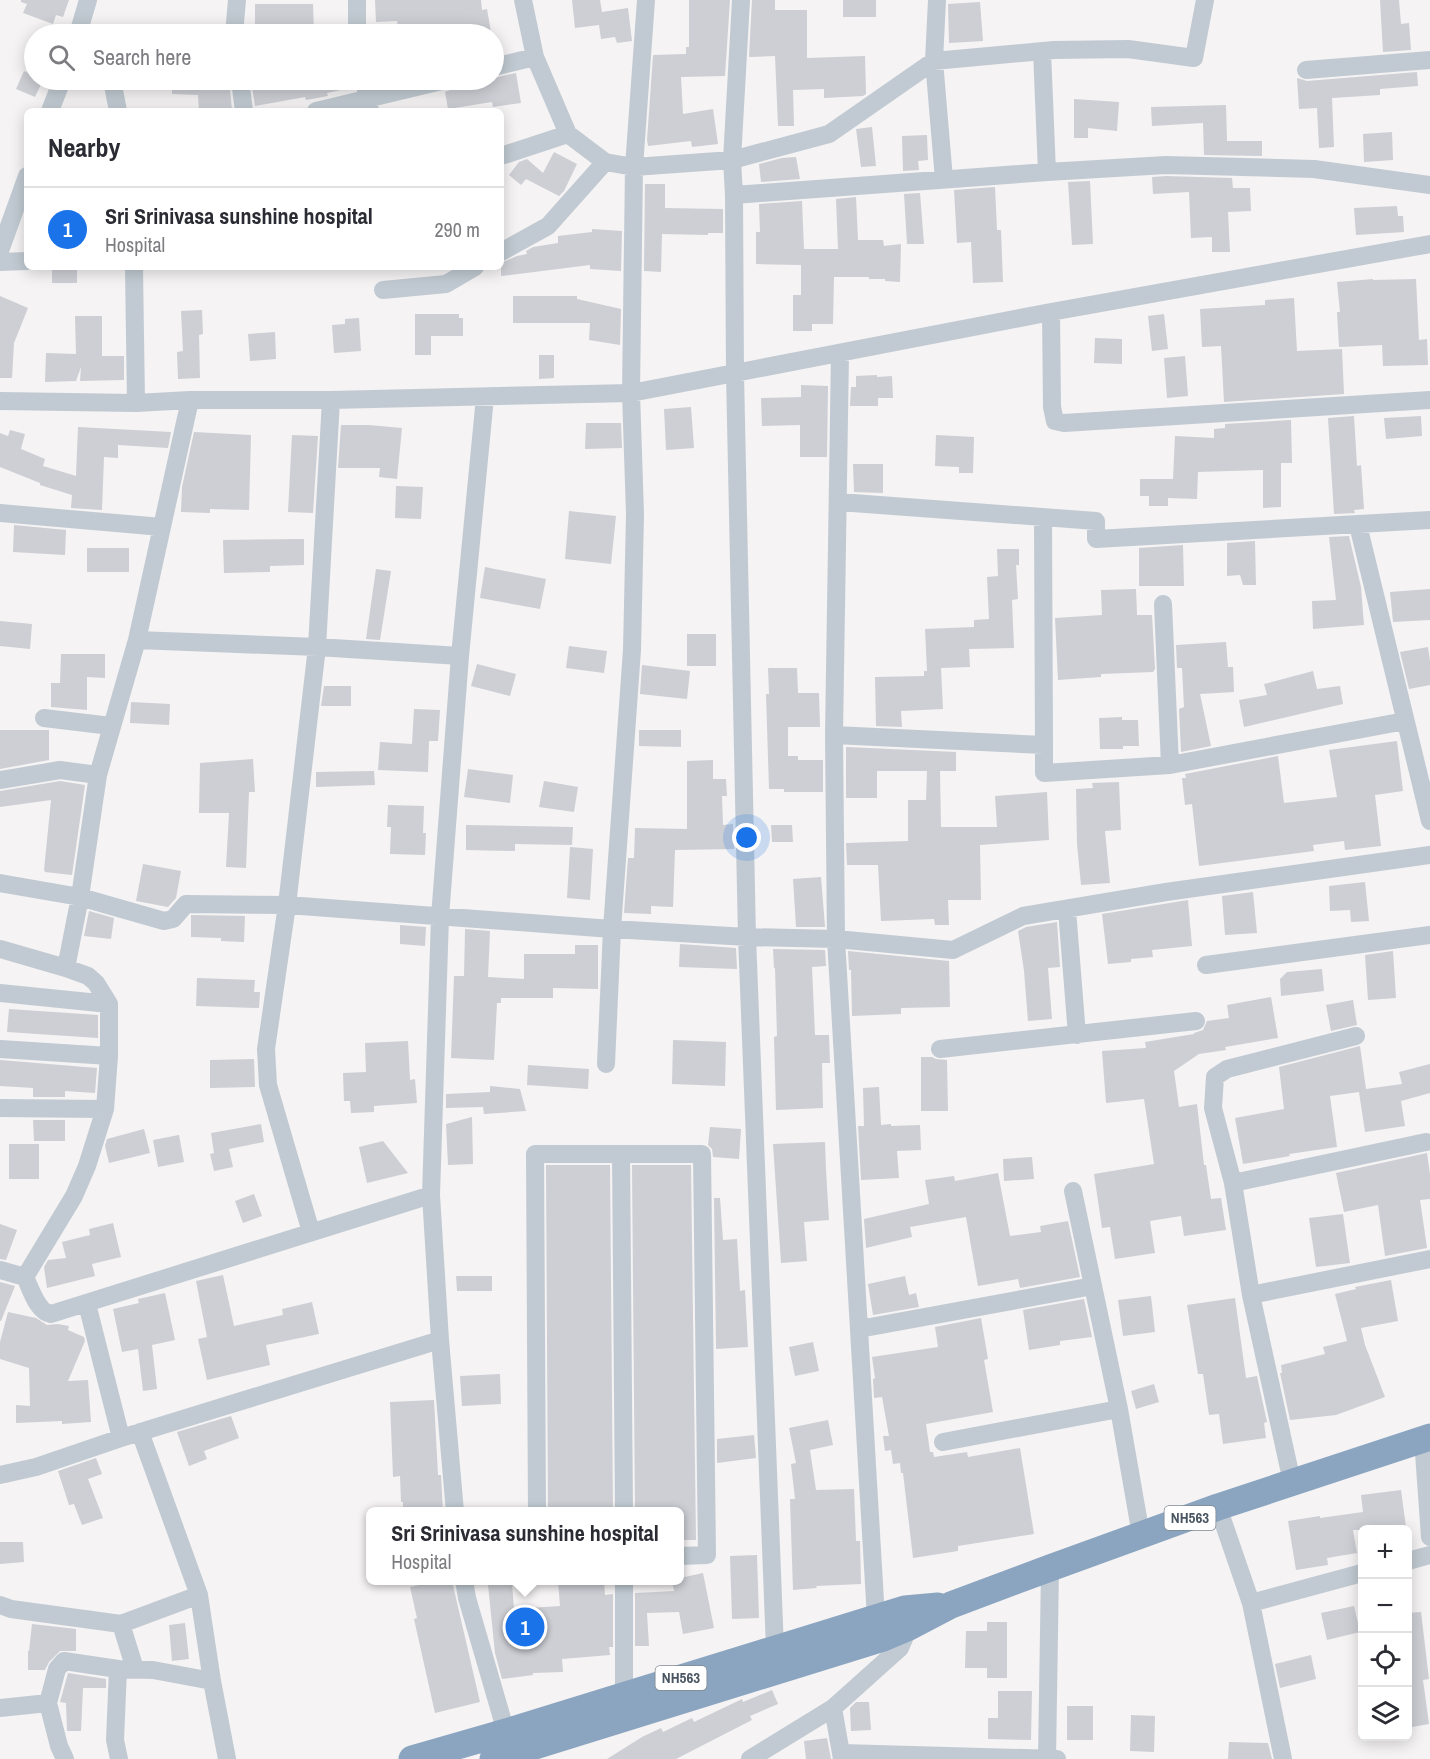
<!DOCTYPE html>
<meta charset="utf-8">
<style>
:root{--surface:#fff;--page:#f2f2f3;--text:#2b2b33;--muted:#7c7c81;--line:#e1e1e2;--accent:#1a73e8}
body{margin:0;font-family:"Archivo Narrow",sans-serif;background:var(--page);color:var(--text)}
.controls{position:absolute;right:18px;bottom:18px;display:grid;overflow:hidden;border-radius:9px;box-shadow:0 3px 15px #0003}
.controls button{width:54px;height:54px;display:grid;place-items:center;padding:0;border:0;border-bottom:2px solid var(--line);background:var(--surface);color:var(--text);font:30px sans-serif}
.you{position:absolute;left:747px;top:838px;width:21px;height:21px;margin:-15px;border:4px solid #fff;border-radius:50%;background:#1a73e8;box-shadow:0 0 0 9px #1a73e833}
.badge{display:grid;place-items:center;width:39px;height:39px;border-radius:50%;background:var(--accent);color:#fff;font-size:20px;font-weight:700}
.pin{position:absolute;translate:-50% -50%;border:3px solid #fff;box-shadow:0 2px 6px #0006}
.popup{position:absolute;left:366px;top:1507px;width:318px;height:78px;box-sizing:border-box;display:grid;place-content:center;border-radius:9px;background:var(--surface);filter:drop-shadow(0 2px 4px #0005);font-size:20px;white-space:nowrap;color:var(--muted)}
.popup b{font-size:22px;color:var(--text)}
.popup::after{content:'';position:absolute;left:50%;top:100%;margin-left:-12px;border:12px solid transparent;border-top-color:var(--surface)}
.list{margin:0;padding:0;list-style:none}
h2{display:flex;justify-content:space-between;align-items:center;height:78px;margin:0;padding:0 24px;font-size:26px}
h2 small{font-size:20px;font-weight:400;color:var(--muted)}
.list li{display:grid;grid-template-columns:39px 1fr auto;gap:18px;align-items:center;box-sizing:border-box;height:84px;padding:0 24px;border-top:2px solid var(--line)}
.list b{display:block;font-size:22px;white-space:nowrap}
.list p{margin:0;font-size:20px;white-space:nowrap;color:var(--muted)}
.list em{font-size:20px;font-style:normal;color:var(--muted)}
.icon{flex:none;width:33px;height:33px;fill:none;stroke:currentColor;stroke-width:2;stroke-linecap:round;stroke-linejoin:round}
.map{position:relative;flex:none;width:1430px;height:1759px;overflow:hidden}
.search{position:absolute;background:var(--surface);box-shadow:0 3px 15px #0003;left:24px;top:24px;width:480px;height:66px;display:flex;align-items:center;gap:15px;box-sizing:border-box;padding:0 21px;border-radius:33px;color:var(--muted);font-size:22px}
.panel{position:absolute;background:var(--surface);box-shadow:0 3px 15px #0003;left:24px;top:108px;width:480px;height:162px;border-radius:9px}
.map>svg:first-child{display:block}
</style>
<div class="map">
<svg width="1430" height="1759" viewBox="0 0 1430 1759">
<rect width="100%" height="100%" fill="#f5f3f3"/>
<!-- building -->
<path fill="#cdcfd5" d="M21 0H69L63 17 56 15 53 24 23 13 27 4 21 2Z
M375 0H481L482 10 487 9 491 32 478 34H399L397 21 376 22Z
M572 0H600L602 12 628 8 632 41 617 43 615 37 601 39 599 25 575 28Z
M689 0H730L725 76 681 77 683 114 713 109 718 144 692 147 691 141 648 146 647 140 653 55 686 54V47H689Z
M752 0H775V10H807V58L865 56 866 94 863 96 824 98V89L793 90 794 126H778L775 56 749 57Z
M843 0H876V17H843Z
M1380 0H1399L1401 24 1409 23 1411 50 1383 52Z
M980 2 983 41 949 43 948 4Z
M255 4H313L314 34H255Z
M24 71 34 76V80H43L35 97 16 89Z
M1417 72 1418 86 1380 89V95L1332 98 1334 147 1319 148 1317 108 1299 109 1297 78 1307 81Z
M516 73 521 103 493 107 492 102 448 109 445 92 453 89 455 86 474 83V80H494V78Z
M172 80H229L232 110 199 111 198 95 172 94Z
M251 80H353L354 87 327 93 328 96 306 100 305 97 255 106Z
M1074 99 1119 102 1117 131 1088 128V138H1074Z
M1226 105 1227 141H1262V156L1204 155 1203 123 1152 126 1151 107Z
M872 127 876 166 861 167 856 129Z
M1392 132 1393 160 1364 162 1363 134Z
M927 135 928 160 918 161 919 170 903 171 902 136Z
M554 152 577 164 564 191 559 196 526 179 521 185 509 175 519 162 527 159 543 173Z
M796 157 800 179 761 182 759 164 782 158Z
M1166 176 1232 178 1233 188H1250L1251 211 1228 212 1230 252H1212V237L1191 238 1189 192 1153 194 1152 177Z
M1090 181 1093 244 1072 245 1068 182Z
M645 184H665V208L723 209V233H708V235L662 234 661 272 644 271Z
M995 187 997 230H1001L1003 282 973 283 971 242 957 243 954 190Z
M920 193 924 244H907L904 194Z
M856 197 858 240H883L884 246 901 244 900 282 885 281V279H869V277H834L833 324H812V331H793V295H801V265L756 264V232H760L759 204 802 201 804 249H838L836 199Z
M1397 206 1398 216H1403L1404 232 1356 235 1354 208Z
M592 229 622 231 621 271 590 269V265L501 276V263L517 256 527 254 526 251 533 247 558 243V236L592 232Z
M52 267H77V283H52Z
M1373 279V280L1416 279 1419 340 1427 339 1428 365 1383 366 1382 345 1339 347 1337 312H1340L1337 282Z
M0 296 28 308 14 343 12 378H0Z
M513 296H577V299L621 309 620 345 589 340 590 323H513Z
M1294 298 1297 351 1342 349 1344 394 1224 402 1221 346 1202 347 1200 309 1265 305V300Z
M202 310 203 334 199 335 200 378 178 379 177 352 183 351 181 311Z
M415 314H459V318H463V336H431V355H415Z
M1164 314 1168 349 1152 351 1148 316Z
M75 316H102V356H124V380L80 381 81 367 76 381 45 382 46 353 76 354Z
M359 318 361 351 334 353 332 325 345 324V319Z
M275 332 276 359 250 361 248 334Z
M1095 338 1122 339V364L1094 363Z
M539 355H554V378L539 379Z
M1185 356 1188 396 1167 398 1164 358Z
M877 375V377L892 376 893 398H878V406H850L851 387H856V376Z
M801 385 828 386 827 457H800V425L762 426 761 398 801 397Z
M691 407 694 448 666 450 664 409Z
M1354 416 1357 466 1361 465 1364 509 1354 510 1355 513 1334 514 1328 418Z
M1421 416 1422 436 1386 439 1384 418Z
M1291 420 1292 463H1281V507L1263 508V470L1198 472 1197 499 1168 498V506H1149V496H1140V479H1173L1175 436 1214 438V429L1225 428V424Z
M586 423H621L622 448 585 449Z
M341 425H369L402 428 397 479 379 477 380 468H338Z
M78 427 171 432 168 448 118 445V458L104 457 102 510 71 508 72 495 40 485V483L0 467V433L8 436 10 430 25 434 21 449 45 459 43 466 76 476Z
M194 432 251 435 249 510 210 509V513L181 512 182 487Z
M292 435 318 436 313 513 288 512Z
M936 435 974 437 973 473H959V467L935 466Z
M853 464H883V493L854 492Z
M396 486 423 487 421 519 395 518Z
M569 511 616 516 611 564 565 559Z
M14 525 66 530 65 555 13 552Z
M1349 536 1361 587 1364 625 1313 629 1312 601 1336 600 1329 537Z
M304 539V565L270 566V572L224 573 223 540Z
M1255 541 1256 585H1243L1240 575 1227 576V543Z
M1183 545 1184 586H1139V548Z
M87 548H129V572H87Z
M997 549H1019V565H1016L1018 599 1012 600 1014 648 969 649 970 667 941 668 943 709 901 711 902 727 876 726 875 677 924 676V671H927L925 629 974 627V620L989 619 987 577 998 576Z
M485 567 546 579 540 609 480 598Z
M376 569 391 571 380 640 366 639Z
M1136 589 1137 615H1152L1155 669 1153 672 1101 674V677L1058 680 1055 618 1102 615 1101 590Z
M1430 589V620L1393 622 1390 592Z
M0 621 32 624 30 649 0 646Z
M687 634H716V666H687Z
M1226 642 1228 667H1233L1234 692 1200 694 1211 746 1181 752 1179 709 1184 707 1182 668H1177L1176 645Z
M569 646 607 651 604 673 566 668Z
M1428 647 1430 661V685L1409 689 1400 652Z
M61 654H105V678L87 677V710L51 707V683H60Z
M477 664 516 674 510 696 471 686Z
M642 665 690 671 687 699 640 694Z
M768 668H797L798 693H819L820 727H788V756H798V760H823V792H784V789H769L766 694H769Z
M1313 671 1317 689 1340 686 1343 704 1244 727 1239 700 1267 695 1264 684Z
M324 686H351V706H321Z
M131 702 170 704 169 725 130 723Z
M414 709 440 710 438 741H429L428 772 378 770 380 742 412 744Z
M1122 717V720H1138L1139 746H1123V749H1100L1099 718Z
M0 730H49V760L0 769Z
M639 730H681V747L639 746Z
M1397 741 1403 791 1375 795 1381 846 1345 850 1344 841 1313 845 1314 851 1199 866 1192 804 1185 805 1182 778H1186L1185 774 1278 756 1284 803 1337 797 1329 750Z
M846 747 956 752V771H940L941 827H997L995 796 1047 792 1049 840 980 845 981 900H948L949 925H935L934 919 881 921 878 865H847L846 843 908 841V800H926L927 771H877V798H846Z
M253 759 255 792H249L246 868 226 867 229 813H199L200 763Z
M713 760V779H726L727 796H722L723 825 733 824 734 849 675 850 673 907 651 906V914L624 913 628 858H634L635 828 687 829V761Z
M468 769 513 775 510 803 464 797Z
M374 771 375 785 316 787V772Z
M60 781 85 785 72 875 45 872 44 870 51 800 0 807V791Z
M544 781 578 787 574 812 539 807Z
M1119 782 1121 830 1105 831 1110 883 1081 885 1077 844 1076 789 1093 788 1092 783Z
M388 805 424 806 423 833H426L425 855 390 854 391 827H387Z
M466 825 573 827 572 845 515 844V851L466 850Z
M771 825H792L793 842H772Z
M570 847 593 849 590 900 567 898Z
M143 864 181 871 176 898 168 907 136 901Z
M821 877 825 927H796L793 879Z
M1365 882 1369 921 1351 922 1350 910 1330 911 1329 886Z
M1253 892 1257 933 1225 935 1222 896Z
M1188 900 1192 946 1152 950 1153 957 1131 959V962L1108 964 1102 914Z
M89 911 114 918 111 939 84 936Z
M191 915 245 916 244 942 221 941V938L191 937Z
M1057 922 1060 967 1048 968 1052 1019 1028 1021 1024 971 1018 931 1026 927Z
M400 925 426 927 425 946 400 944Z
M465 929 490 931 488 977 524 979V954H575V945H598V989L553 988V998H501V1003H497L494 1060 451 1058 454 976H464Z
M680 944 736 948 737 969 679 967Z
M773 949 825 950 826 966 812 967 815 1035H829L830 1063H822L823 1108 776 1110 774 1037 777 1036 775 968H774Z
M848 951 949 961 950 1007 901 1008V1014L852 1016 851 970H849Z
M1393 951 1396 998 1368 1000 1365 955Z
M1322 969 1324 991 1281 996 1280 979 1287 972Z
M197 978 255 980 254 992H260L259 1008 196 1006Z
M1271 997 1278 1038 1225 1047 1226 1050 1199 1054 1174 1071 1179 1107 1197 1104 1204 1165H1206L1211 1199 1221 1198 1226 1230 1184 1236 1181 1216 1150 1221 1155 1253 1115 1259 1110 1227 1102 1228 1094 1174 1154 1164 1144 1099 1106 1103 1102 1051 1146 1048 1145 1042 1194 1034V1033L1203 1030 1207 1021 1229 1018 1227 1005Z
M1353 1000 1357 1025 1331 1031 1326 1005Z
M9 1009 98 1015V1038L7 1032Z
M673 1040 726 1042 725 1086 672 1084Z
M408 1041 410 1080 415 1079 417 1103 374 1106V1112L351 1113 350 1101H344L343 1073 366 1072 365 1043Z
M1360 1046 1366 1089 1402 1084 1399 1072 1430 1064V1093L1401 1101 1405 1126 1365 1132 1359 1092 1330 1096 1337 1147 1289 1154 1290 1156 1243 1164 1235 1118 1284 1109 1279 1067Z
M921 1057H932L936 1059 947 1060 948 1111H921Z
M254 1059 255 1087 210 1088V1060Z
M0 1060 97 1068 95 1093 65 1091V1097H33V1088L0 1086Z
M528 1065 589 1069 588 1089 527 1085Z
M490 1086 520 1089 526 1111 484 1114 483 1107 446 1108V1094L490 1092Z
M879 1087 881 1125 891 1124V1126L920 1125 921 1150 897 1151 899 1178 861 1180 858 1126H864L863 1088Z
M472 1117 473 1164 448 1165 446 1124Z
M33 1120H65V1141H34Z
M261 1124 264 1142 229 1149 233 1167 214 1171 210 1154 214 1153 211 1133Z
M710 1127 741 1129 739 1159 713 1157 712 1149 708 1145Z
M144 1129 150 1153 109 1163 105 1146 107 1139Z
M179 1135 184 1162 158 1167 153 1140Z
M383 1141 408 1173 367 1183 359 1147Z
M825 1142 826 1170 829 1220 804 1222 807 1261 781 1263 773 1144Z
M9 1144H39V1179H9Z
M1427 1153 1430 1174V1199L1420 1200 1427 1248 1385 1256 1378 1205 1344 1212 1336 1173Z
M1032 1157 1034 1179 1004 1181 1003 1159Z
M546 1165H610L613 1512H548Z
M632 1165H691L696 1540H680V1512H635Z
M998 1173 1010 1236 1041 1232 1040 1226 1068 1221 1080 1277 1020 1288 1018 1279 978 1286 966 1217 910 1227 912 1237 866 1248 864 1219 929 1204 925 1180 954 1176 955 1181Z
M254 1194 262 1216 243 1223 235 1201Z
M714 1198H720L723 1240 737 1239 740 1291 745 1290 748 1347 716 1349Z
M1343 1214 1350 1263 1316 1267 1309 1218Z
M113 1223 121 1257 92 1264 95 1276 47 1288 44 1267 48 1260 66 1258 62 1242 90 1235 89 1229Z
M0 1224 17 1230 6 1260 0 1259Z
M223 1275 234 1326 283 1315 282 1309 312 1302 319 1334 266 1345 270 1365 207 1380 198 1339 207 1337 196 1281Z
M456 1276H492V1291H457Z
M905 1276 909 1295 916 1293 919 1307 873 1315 868 1284Z
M1391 1280 1398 1321 1361 1328 1365 1345 1385 1397 1336 1415 1290 1420 1280 1373H1282L1281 1365 1325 1354 1323 1347 1347 1341 1335 1294 1356 1289 1355 1287Z
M0 1282 15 1286 1 1321H0Z
M165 1293 175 1340 152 1345 157 1389 143 1391 138 1349 122 1352 113 1309 139 1303 138 1299Z
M1151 1296 1155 1332 1123 1336 1118 1300Z
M1235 1298 1246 1378 1257 1376 1267 1422 1264 1423 1266 1438 1223 1444 1219 1414 1209 1415 1203 1374H1198L1187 1305Z
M1084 1299 1092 1337 1060 1341V1345L1029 1350 1023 1310Z
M8 1312 36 1318 47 1325 58 1324 69 1326 68 1330 84 1337 85 1341 68 1381 88 1380 91 1422 62 1424V1421L16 1423V1405L30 1406 29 1368 0 1359V1342Z
M981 1318 988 1359 984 1360 993 1412 926 1424 930 1452H933L934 1457 967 1452 968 1457 1020 1448 1034 1534 958 1546V1551L913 1558 903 1473H901L900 1463 893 1464 891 1450 885 1451 883 1436H889L882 1397 874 1398 873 1379 875 1378 872 1357 938 1347 935 1327Z
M813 1342 819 1371 795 1376 789 1347Z
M500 1374 501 1404 462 1406 460 1376Z
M1154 1384 1159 1402 1136 1409 1131 1391Z
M434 1400 438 1475H441L443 1512H403V1502H401L400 1476 393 1477 390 1402Z
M231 1416 239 1438 204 1451 207 1459 189 1466 177 1432Z
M828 1420 833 1445 810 1450 816 1490 854 1489 856 1541H860L861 1584 816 1586 817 1588 793 1590 790 1499H795L791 1464 796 1463 789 1428Z
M754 1435 756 1458 717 1463V1439Z
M96 1458 102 1474 88 1479 103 1518 82 1525 74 1504 69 1505 58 1471Z
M1401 1490 1406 1527 1388 1530H1353L1357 1553 1327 1558 1328 1565 1296 1570 1288 1521 1320 1516V1518L1363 1512 1361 1495Z
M0 1542H23L24 1562 0 1564Z
M757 1555 759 1618 732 1619 730 1556Z
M703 1573 714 1628 683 1634 679 1612 647 1613 649 1646H635V1593L674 1591 672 1581H680V1578Z
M438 1581H452L480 1702 435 1713 414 1619 417 1618 410 1587Z
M558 1581H604L605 1595 613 1594V1647H609L610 1655 562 1659 563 1672 533 1673V1675L502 1679 495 1653 488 1585 512 1584 514 1609 560 1606Z
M1354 1606 1360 1632 1327 1640 1321 1613Z
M1421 1612 1429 1679 1423 1680 1429 1724 1407 1728V1613Z
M987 1622H1007V1678H987V1668H965L966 1631H987Z
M185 1623 189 1659 172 1661 169 1625Z
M32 1624 76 1629V1651H60L49 1662 45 1670H28V1651H29Z
M1311 1655 1316 1679 1280 1688 1275 1664Z
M68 1673 106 1679V1688H83L81 1731H67L66 1703 60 1702Z
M772 1690 778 1704 750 1716 752 1720 676 1759H607L642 1737 661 1728 663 1732 692 1718 694 1722 742 1699 743 1702Z
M998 1691H1032L1031 1740 988 1739V1718H998Z
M856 1702H869L871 1730 851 1731 850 1708Z
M1067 1706H1093V1740H1067Z
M1131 1715 1155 1716 1154 1752 1130 1751Z
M827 1738 831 1759H806L804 1741Z
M1229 1742 1268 1743 1272 1759H1228Z"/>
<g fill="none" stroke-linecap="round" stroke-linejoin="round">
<!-- minor -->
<path stroke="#c1cad2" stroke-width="18" d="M357 0V34
M523 0 535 57 568 134 605 162 634 167 732 160 829 134 934 61 937 0
M741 0 732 160 734 195 735 374 747 937 775 1649
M78 34 88 0
M234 34 237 0
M1042 51 1047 172
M494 67 535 57
M1306 70 1430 60
M112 80 118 111
M240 80 244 111
M364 80 370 110
M50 111 62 80
M316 111 446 80
M501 156 568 134
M944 179 934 61 1054 50 1128 49 1194 58 1205 0
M734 195 1047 172 1166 165 1314 169 1430 185
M0 251 27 176
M501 252 548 226 605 162
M0 262 27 261
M134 267 136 403
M383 290 446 284 475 267
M1051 312 1052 407 1055 421 1064 423 1430 400
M840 353 834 735 836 939 876 1618
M0 401 136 403 190 400H331L631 393 1051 312 1430 244
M839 502 1096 521V539L1430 520
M0 513 162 527
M1043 517 1044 745
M1358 525 1430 821
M1163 604 1170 765
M137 640 317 647 460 656
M44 718 111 726
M834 735 1044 745V773L1170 765 1405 721
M0 780 60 770 98 775
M0 883 80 897 164 921 173 919 186 904 287 905 612 929 747 937 836 939 953 950 1023 916 1166 892 1430 855
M1067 910 1077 1035
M0 949 66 968
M1206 965 1430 935
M0 993 109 1004
M0 1049 109 1056
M940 1049 1196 1021
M606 1064 612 929 632 650 635 514 631 393 634 167 646 0
M0 1108 105 1109
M621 1154 624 1512
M1233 1183 1426 1142
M1073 1191 1119 1409 1141 1535
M311 1232 268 1085 266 1049 287 905 317 647 331 400
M0 1270 25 1277 74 1196 87 1166 105 1109 109 1056V1004L96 983 88 976 66 968 80 897 98 775 137 640 190 400
M25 1277C31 1289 37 1312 51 1314L431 1195
M1251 1295 1430 1259
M87 1304 121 1438 440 1340
M859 1329 1093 1286
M140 1432 199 1595 212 1681 227 1759
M1423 1439 1430 1537
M943 1442 1119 1409
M0 1475 36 1467 121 1438
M1292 1482 1251 1295 1233 1183 1213 1108 1215 1077 1227 1069 1356 1036
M1218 1507 1251 1603 1283 1759
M455 1512 440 1340 431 1195 440 917 460 656 485 397
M537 1512 535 1154H702L707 1555 680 1556
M1408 1561 1430 1555
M464 1580 467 1598 506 1732
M624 1580V1696
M1251 1603 1362 1573
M0 1605 11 1609 121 1624 199 1595
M121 1624 135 1669
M0 1708 48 1703
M833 1708 842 1759
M842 1753 1057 1759
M65 1759 59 1746 48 1703 57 1669 64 1661 118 1669
M119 1759 115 1740 118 1669 153 1670 212 1681
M750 1759 833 1708 900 1648 909 1627 908 1623
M1047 1759 1050 1568"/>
<!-- highway -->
<path stroke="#8ba5c1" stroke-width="27" d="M412 1759 506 1732 905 1609 938 1606
M493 1759 883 1638 909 1627 951 1605 1050 1568 1218 1507 1430 1437"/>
</g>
<g text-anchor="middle" stroke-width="4.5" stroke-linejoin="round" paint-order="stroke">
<!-- shield labels -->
<g fill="#fff" stroke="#808990" stroke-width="1.5">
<rect x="1164.5" y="1506" width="51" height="24" rx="4.5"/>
<rect x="655.5" y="1666" width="51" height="24" rx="4.5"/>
</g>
<g font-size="15" font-weight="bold" fill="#4a5661">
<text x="1190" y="1523">NH563</text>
<text x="681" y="1683">NH563</text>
</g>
</g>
</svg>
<div class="controls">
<button>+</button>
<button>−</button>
<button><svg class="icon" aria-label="locate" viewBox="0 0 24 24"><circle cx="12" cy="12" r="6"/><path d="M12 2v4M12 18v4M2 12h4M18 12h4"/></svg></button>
<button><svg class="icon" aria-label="layers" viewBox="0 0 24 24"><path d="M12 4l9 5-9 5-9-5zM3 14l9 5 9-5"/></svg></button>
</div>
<div class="you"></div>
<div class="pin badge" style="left:525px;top:1627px">1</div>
<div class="popup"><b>Sri Srinivasa sunshine hospital</b>Hospital</div>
<div class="search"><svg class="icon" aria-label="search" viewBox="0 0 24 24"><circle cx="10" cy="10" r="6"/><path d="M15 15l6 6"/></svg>Search here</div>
<section class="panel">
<h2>Nearby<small></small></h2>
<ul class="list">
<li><span class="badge">1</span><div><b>Sri Srinivasa sunshine hospital</b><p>Hospital</p></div><em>290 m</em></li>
</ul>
</section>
</div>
